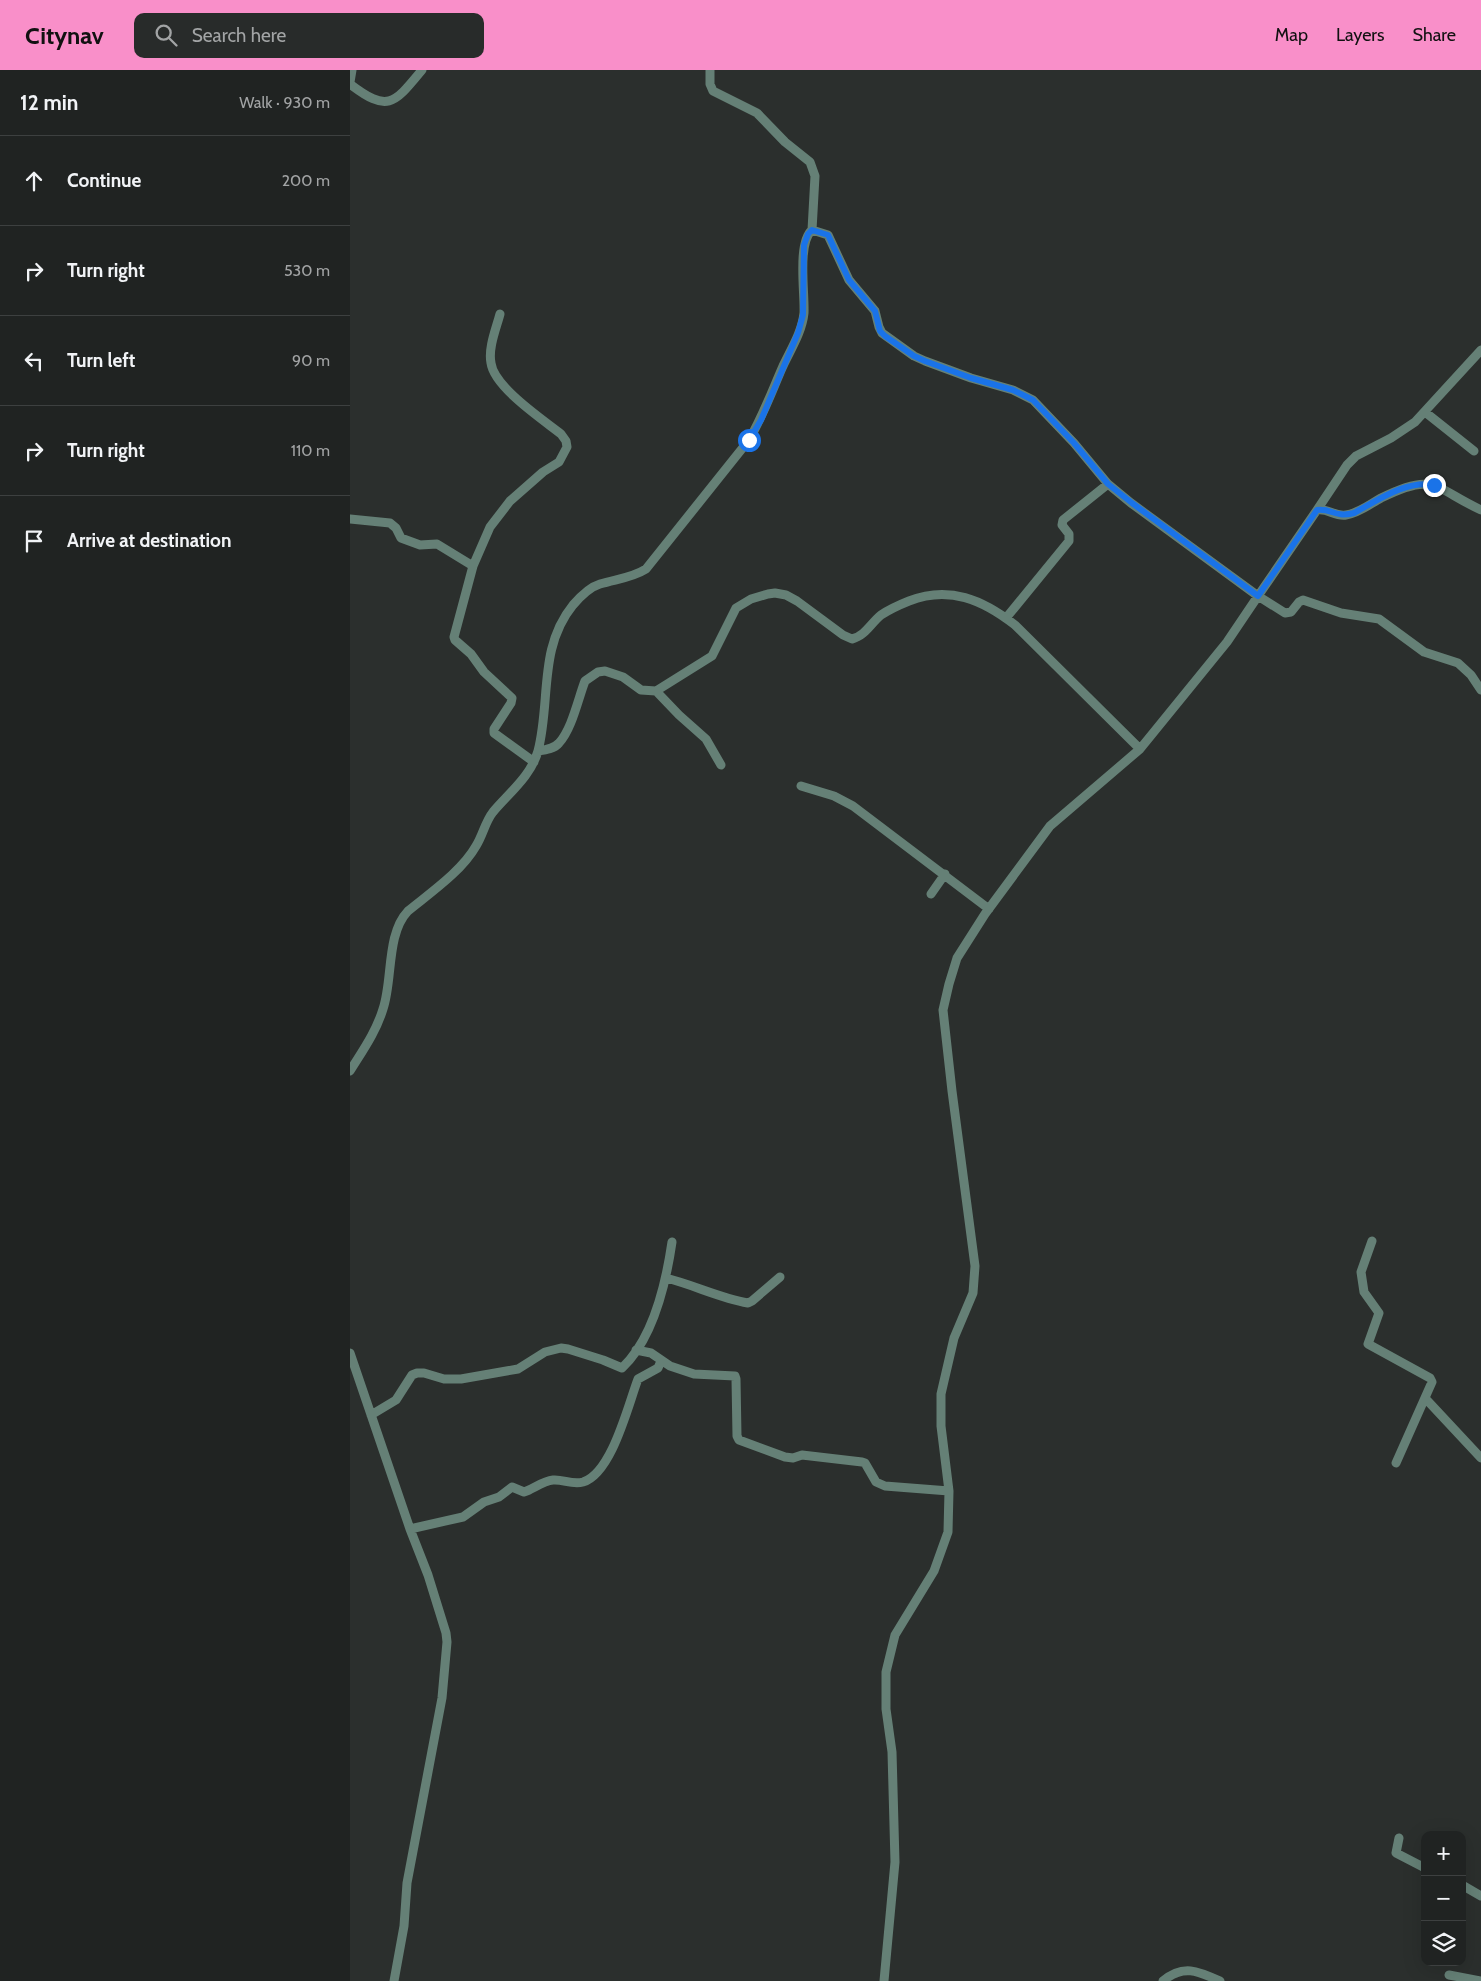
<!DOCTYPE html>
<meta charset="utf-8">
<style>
:root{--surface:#202322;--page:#282b2a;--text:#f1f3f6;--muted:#a2a4a5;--line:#3d4040;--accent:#f98fc9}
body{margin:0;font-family:Cabin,sans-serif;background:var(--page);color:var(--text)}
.controls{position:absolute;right:15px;bottom:15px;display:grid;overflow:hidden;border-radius:10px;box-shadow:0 5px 20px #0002}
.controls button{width:45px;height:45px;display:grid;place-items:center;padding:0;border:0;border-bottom:1px solid var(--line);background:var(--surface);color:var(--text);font:25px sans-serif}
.stop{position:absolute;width:15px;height:15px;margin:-11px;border:4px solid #1a73e8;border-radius:50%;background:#fff}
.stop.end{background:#1a73e8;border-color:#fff;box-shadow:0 1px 5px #0008}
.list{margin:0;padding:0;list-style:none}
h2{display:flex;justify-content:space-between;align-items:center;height:65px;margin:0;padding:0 20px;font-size:21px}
h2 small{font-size:16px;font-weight:400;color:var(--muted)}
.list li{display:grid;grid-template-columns:32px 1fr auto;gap:15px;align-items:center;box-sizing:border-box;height:90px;padding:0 20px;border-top:1px solid var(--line)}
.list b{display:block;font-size:19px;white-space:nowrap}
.list em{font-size:16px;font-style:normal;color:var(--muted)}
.icon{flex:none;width:28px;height:28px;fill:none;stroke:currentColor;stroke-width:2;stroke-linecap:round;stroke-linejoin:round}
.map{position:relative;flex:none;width:1131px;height:1911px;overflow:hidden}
header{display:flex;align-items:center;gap:30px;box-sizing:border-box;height:70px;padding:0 25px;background:var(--accent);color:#111}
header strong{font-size:24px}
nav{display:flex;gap:28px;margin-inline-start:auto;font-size:18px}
.search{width:350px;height:45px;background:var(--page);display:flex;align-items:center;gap:12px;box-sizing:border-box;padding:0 18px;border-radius:10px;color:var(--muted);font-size:19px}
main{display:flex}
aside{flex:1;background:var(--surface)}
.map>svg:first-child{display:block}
</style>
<header>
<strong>Citynav</strong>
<div class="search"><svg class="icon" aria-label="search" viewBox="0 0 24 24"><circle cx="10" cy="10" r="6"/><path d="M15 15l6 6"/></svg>Search here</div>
<nav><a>Map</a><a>Layers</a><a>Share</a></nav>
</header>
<main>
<aside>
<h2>12 min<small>Walk · 930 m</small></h2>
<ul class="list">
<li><svg class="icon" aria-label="ahead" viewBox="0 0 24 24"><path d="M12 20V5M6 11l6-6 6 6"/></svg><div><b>Continue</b></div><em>200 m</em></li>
<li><svg class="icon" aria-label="right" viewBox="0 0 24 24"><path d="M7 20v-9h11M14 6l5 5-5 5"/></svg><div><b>Turn right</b></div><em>530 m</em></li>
<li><svg class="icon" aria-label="left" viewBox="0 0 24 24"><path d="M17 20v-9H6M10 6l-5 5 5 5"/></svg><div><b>Turn left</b></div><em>90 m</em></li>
<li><svg class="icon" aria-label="right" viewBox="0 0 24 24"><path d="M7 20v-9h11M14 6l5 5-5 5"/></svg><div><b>Turn right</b></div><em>110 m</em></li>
<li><svg class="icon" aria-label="arrive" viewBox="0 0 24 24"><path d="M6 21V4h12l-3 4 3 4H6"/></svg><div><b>Arrive at destination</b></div></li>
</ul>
</aside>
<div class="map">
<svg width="1131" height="1911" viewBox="0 0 1131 1911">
<rect width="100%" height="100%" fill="#2b2f2d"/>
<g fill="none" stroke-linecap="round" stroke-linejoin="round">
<!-- minor -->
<path stroke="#658076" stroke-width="9" d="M360 0V14L363 21 407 43 435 72 460 92 465 106 462 160
M0 12 2 0
M0 14C38 43 44 34 72 0
M150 244C146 259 138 278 141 293 144 317 192 349 211 364L216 371 217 377 209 392 193 402 160 431 140 457 123 496 104 567 105 570 121 584 134 602 162 628 161 633 144 659V663L184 692
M1075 342 1124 381
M967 440 997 395 1006 386 1041 368 1065 352 1131 280
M0 449 40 453 46 458 51 468 70 475 87 474 123 496
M656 548 719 471V464L712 455 713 450 758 414
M306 621 329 645 356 669 371 695
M188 681C195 680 204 679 209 673 222 659 228 629 235 611L248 602 255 601 273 607 291 620 306 621 362 586 386 538 401 529 418 524 425 523 436 525 447 531 493 565 502 569C515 566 521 553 531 545 540 539 549 535 559 531 599 515 633 530 665 555L790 679
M451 716 484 726 503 736 639 839
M581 824 595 804
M0 1001C13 980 26 962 33 939 43 910 36 864 58 841 80 823 112 801 126 776 133 765 135 752 143 742 159 723 181 706 188 681 201 631 188 578 223 535 229 528 240 517 250 514 266 509 282 508 296 499L399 370C413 346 422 321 433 296 441 279 452 262 454 243 455 223 447 173 462 160L478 165 499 210 525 241 529 257 532 263 564 286 575 291 621 308 663 320 683 330 724 373 758 414 781 433 908 526 967 440C978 438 985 447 996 445 1009 443 1020 434 1031 428 1085 401 1084 418 1131 440
M1022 1171 1011 1202 1014 1222 1029 1243 1018 1274 1080 1308 1082 1312 1046 1393
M316 1208C344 1215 370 1228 398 1233L402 1231 430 1207
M286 1280 301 1283 320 1296 344 1304 385 1306 386 1309 387 1366 389 1370 435 1387 443 1388 452 1385 512 1392 515 1393 526 1412 535 1416 599 1421
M0 1283 60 1459 78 1505 96 1563 97 1572 92 1628 57 1813 54 1856 44 1911
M1075 1328 1131 1388
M21 1345 46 1330 62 1305 67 1303H74L94 1309H111L168 1299 195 1282 211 1278 218 1279 253 1290 272 1298C304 1268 316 1213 322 1172
M60 1459 113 1447 134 1432 149 1427 162 1417 174 1422C183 1419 193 1411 203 1410 213 1409 222 1415 233 1412 262 1403 278 1335 288 1309L308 1298 311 1291
M1049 1768 1046 1783 1075 1798
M1112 1815 1131 1826
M1099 1905 1131 1911
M534 1911 545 1792 542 1682 536 1639V1602L545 1565 584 1501 598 1462 599 1421 591 1356V1324L604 1268 623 1223 625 1196 602 1021 593 940 599 914 607 888 635 844 700 756 790 679 877 572 908 526 935 543 941 542 949 532 953 530 991 543 1029 549 1074 582 1108 593 1121 605 1131 620
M813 1911C833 1894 848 1901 870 1911"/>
</g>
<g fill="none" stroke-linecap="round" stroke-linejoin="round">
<!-- route -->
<path stroke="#1a73e8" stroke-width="6" d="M399 370 411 350 448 263 453 245 454 175 458 164 462 160 478 165 499 210 525 241 530 261 535 266 564 286 575 291 621 308 663 320 683 330 724 373 758 414 782 433 908 526 967 440C982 438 984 448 1004 443 1028 430 1056 410 1084 415"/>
</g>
</svg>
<div class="controls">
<button>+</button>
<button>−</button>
<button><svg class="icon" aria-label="layers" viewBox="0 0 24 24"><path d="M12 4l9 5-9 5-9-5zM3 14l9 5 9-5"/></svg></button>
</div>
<div class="stop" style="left:399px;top:370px"></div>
<div class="stop end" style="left:1084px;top:415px"></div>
</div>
</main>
